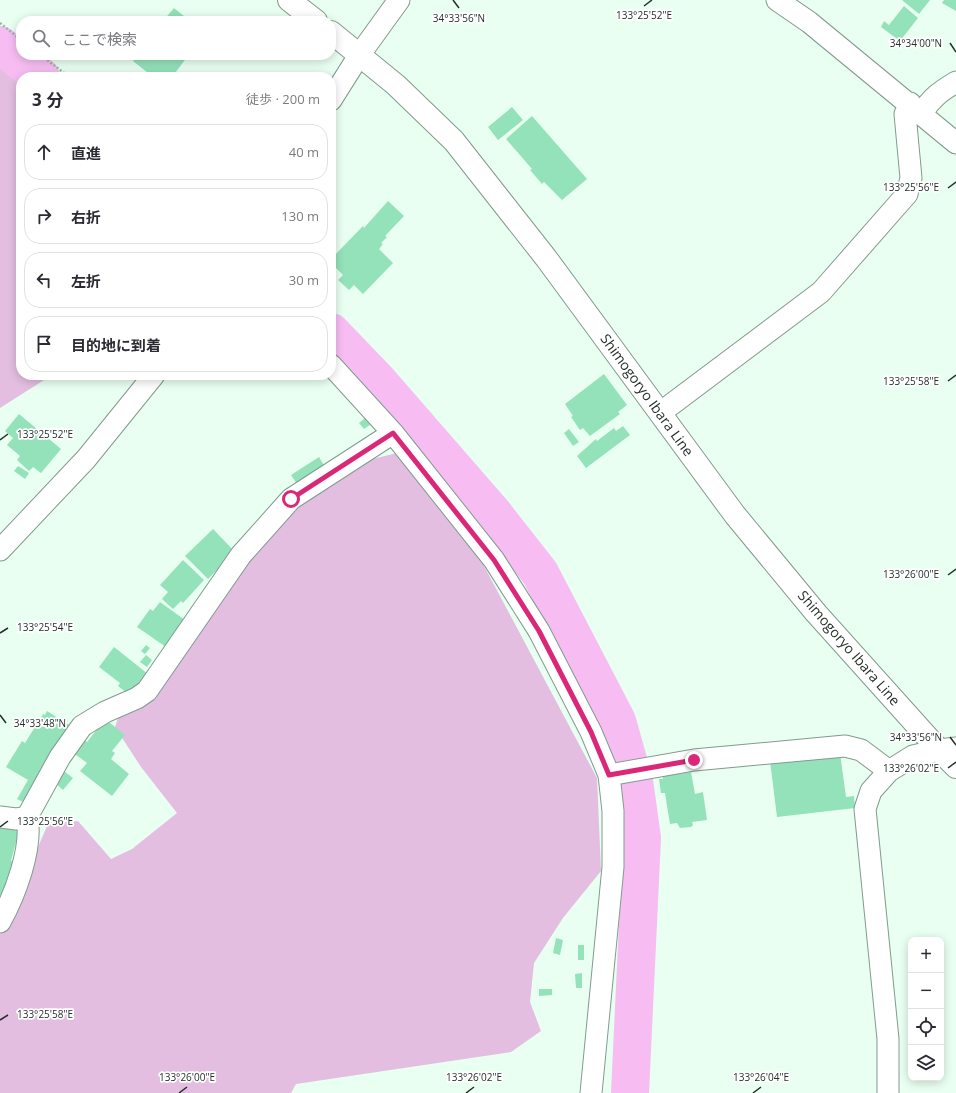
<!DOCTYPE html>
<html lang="ja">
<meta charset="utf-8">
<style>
:root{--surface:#fff;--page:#f7f7f7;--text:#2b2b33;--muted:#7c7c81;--line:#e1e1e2}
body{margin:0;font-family:"Open Sans","Noto Sans JP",sans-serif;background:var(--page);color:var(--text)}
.controls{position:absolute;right:12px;bottom:12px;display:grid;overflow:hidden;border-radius:8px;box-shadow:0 2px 10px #0003}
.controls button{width:36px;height:36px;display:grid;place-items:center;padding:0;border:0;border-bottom:1px solid var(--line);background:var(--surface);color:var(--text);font:20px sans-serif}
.stop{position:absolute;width:12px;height:12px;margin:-9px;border:3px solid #db2777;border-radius:50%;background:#fff}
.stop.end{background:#db2777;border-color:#fff;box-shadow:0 1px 4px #0008}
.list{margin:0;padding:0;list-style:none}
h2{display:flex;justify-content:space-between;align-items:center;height:52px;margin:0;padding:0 16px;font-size:17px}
h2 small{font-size:13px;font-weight:400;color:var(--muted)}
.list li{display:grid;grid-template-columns:26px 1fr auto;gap:12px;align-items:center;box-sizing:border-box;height:56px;margin:0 8px 8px;padding:0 8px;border:1px solid var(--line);border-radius:16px}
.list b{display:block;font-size:15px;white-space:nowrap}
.list em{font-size:13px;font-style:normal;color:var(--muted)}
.icon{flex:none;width:22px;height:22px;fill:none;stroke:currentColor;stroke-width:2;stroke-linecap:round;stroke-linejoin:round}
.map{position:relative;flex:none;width:956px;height:1093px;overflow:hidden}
.search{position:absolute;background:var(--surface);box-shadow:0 2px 10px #0003;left:16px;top:16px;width:320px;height:44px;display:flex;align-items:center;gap:10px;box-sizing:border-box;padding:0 14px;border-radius:16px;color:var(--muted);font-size:15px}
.panel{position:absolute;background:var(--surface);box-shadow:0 2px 10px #0003;left:16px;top:72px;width:320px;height:308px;border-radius:16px}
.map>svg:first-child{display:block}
</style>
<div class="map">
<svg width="956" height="1093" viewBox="0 0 956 1093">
<rect width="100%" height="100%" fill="#e9fff2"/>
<!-- green -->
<path fill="#e3bee0" d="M0 51 34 77H21V375H52L0 408Z
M397 453 468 536 597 778 601 871 563 918 534 963 530 1002 541 1031 511 1052 296 1084 291 1093H0V934L48 824 78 821 111 859 132 849 177 813 141 767 115 727 120 712 287 514 360 462Z"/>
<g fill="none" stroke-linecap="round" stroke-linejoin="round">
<!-- river -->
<path stroke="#f7bdf3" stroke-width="38" d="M0 45 41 77
M331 332 379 382 493 513 540 573 617 721 634 781 642 838 630 1093"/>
</g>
<!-- building -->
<path fill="#93e2ba" d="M902 0H930L919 14Z
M944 0H956V11L942 3Z
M904 6 918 18 900 41 881 27 884 21 889 25Z
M174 8 189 20 188 21H163Z
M138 55H187L188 56 172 77H153L133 61Z
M512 107 523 120 498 140 488 127Z
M532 116 587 179 562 200 544 182 542 184 530 170 532 169 506 139Z
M388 201 404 216 385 236 387 237 381 243 383 244 379 249 393 263 363 294 354 285 349 290 338 280 343 275 331 263V259L363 226 364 228Z
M604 374 627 405 618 412 620 414 590 436 583 428 580 430 571 417 573 416 565 404Z
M19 414 61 449 41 473 33 467 29 471 17 460 20 456 7 445 13 438 5 431Z
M365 418 370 425 364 429 359 423Z
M623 426 630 435 586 468 577 456 596 439 597 441 614 428 616 431Z
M569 429 579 442 573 446 564 433Z
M319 457 325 467 297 484 291 475Z
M18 466 29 473 25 479 14 471Z
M213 529 235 552 208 579 185 556Z
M183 560 204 580 183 603 181 601 173 609 162 599 168 592 160 585Z
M160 602 185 620 166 647 137 627 150 609 153 611Z
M146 645 150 648 145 654 141 651Z
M114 647 148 674 134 692 130 689 127 693 118 686 120 683 99 667Z
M146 655 152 660 147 667 140 662Z
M47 711 71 726 25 803 17 799 28 780 6 767 22 741 25 743 43 714 45 715Z
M105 719 125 735 112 751 115 753 111 759 129 774 112 796 80 771 87 763 72 752 83 738 87 742Z
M840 753 846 797 854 796 855 808 777 817 770 761Z
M64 771 73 778 63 790 55 783Z
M679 772V774L691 772 695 794 703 792 707 820 692 822 693 825 691 827 680 828 677 823 670 824 665 793H661L659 779H663L662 774Z
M0 825 19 831 11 861 14 862 5 897 0 895Z
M556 938 563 940 560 955 553 953Z
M578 945H584V960H578Z
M582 973V988H576L575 974Z
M539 989H552V995L539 996Z"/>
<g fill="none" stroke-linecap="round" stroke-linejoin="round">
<defs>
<path id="minor" d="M777 0 809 22 956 143
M331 100 360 54 399 0
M922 113C931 98 941 91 956 82
M331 365 393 433 494 560 539 631 591 732 609 775 613 811V867L591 1093
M660 413 821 292 907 194 911 178 905 114 910 103
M0 550 86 459 154 375
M609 775 694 760 845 746 861 750 889 771
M0 817 16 819 27 817 60 757 82 726 105 712 137 698 147 691 241 555 291 499 393 433
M0 922C15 895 33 848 27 817
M888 1093V1039L865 809 871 791 889 771 913 756 939 750 956 748"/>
<path id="major" d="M289 0 316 21
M331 32 396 85 454 141 546 258 735 515 816 613 939 750 956 767"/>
</defs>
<!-- minor casing -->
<use href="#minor" stroke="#819b8d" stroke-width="23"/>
<!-- major casing -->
<use href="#major" stroke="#819b8d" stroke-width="24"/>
<!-- path -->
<path stroke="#a0b2a7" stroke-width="2.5" stroke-dasharray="2 2" stroke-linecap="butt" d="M0 23 21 40
M41 55 69 77"/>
<!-- minor -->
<use href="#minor" stroke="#fff" stroke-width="21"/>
<!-- major -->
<use href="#major" stroke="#fff" stroke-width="22"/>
</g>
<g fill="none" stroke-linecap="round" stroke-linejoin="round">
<!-- route -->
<path stroke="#db2777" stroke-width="5" d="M291 499 393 433 494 560 539 631 591 732 609 775 694 760"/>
</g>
<!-- ticks -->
<path fill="none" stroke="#242f29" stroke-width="1.5" d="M453 0 459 8M644 6 652 0M950 43 956 52M948 188 956 182M948 381 956 375M0 440 8 434M948 575 956 569M0 633 8 628M0 715 6 723M950 737 956 745M948 768 956 762M0 827 8 821M0 1020 8 1015M179 1093 187 1087M466 1093 474 1087M753 1093 761 1087"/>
<g text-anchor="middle" stroke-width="3.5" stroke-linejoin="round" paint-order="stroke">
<!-- street labels -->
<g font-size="14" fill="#242f29" stroke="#fff">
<text transform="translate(647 395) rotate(54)" y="5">Shimogoryo Ibara Line</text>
<text transform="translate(849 648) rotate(49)" y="5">Shimogoryo Ibara Line</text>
</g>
</g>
<g font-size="10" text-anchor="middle" fill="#242f29" stroke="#fff" stroke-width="3.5" stroke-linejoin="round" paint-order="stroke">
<text x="644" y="19">133°25'52"E</text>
<text x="459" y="22">34°33'56"N</text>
<text x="916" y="47">34°34'00"N</text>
<text x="911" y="191">133°25'56"E</text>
<text x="911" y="385">133°25'58"E</text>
<text x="45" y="438">133°25'52"E</text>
<text x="911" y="578">133°26'00"E</text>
<text x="45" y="631">133°25'54"E</text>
<text x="40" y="727">34°33'48"N</text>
<text x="916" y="741">34°33'56"N</text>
<text x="911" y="772">133°26'02"E</text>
<text x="45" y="825">133°25'56"E</text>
<text x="45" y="1018">133°25'58"E</text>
<text x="187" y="1081">133°26'00"E</text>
<text x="474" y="1081">133°26'02"E</text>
<text x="761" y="1081">133°26'04"E</text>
</g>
</svg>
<div class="controls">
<button>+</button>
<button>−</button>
<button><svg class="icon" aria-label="locate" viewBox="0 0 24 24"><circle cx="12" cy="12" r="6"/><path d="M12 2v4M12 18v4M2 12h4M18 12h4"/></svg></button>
<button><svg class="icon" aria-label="layers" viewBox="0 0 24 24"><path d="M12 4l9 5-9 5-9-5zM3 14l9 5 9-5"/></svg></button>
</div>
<div class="stop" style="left:291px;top:499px"></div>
<div class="stop end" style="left:694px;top:760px"></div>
<div class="search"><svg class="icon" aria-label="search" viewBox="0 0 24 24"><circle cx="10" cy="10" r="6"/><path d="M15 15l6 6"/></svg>ここで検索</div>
<section class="panel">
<h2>3 分<small>徒歩 · 200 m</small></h2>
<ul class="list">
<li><svg class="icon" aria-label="ahead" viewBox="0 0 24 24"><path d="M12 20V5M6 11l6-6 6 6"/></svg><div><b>直進</b></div><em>40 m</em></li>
<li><svg class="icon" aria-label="right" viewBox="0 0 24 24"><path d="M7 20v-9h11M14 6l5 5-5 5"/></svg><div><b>右折</b></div><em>130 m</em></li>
<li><svg class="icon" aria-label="left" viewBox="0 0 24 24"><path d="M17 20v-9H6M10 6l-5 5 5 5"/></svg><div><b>左折</b></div><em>30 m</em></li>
<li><svg class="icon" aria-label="arrive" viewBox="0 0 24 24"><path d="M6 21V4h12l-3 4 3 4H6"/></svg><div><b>目的地に到着</b></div></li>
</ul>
</section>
</div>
